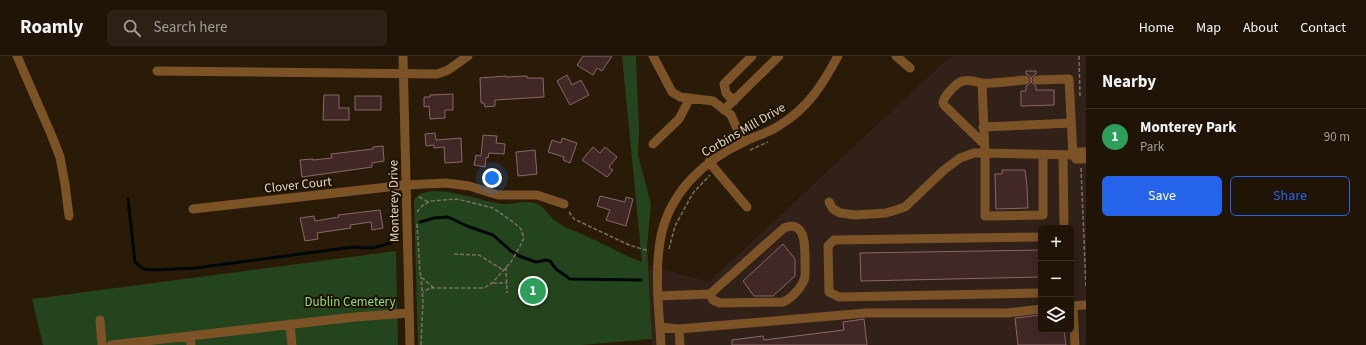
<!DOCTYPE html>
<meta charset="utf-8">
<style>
:root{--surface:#1f1406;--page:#2c2114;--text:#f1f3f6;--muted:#a19e9b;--line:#3c3328;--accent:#2563eb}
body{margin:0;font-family:"Source Sans 3",sans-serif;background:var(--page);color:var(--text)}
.controls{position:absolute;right:12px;bottom:12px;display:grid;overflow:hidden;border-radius:6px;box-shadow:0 2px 10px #0003}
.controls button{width:36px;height:36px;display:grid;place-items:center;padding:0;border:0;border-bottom:1px solid var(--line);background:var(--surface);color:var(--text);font:20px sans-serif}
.you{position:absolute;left:492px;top:122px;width:14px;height:14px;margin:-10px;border:3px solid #fff;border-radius:50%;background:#1a73e8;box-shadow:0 0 0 6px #1a73e833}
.badge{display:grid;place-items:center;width:26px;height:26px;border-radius:50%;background:var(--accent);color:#fff;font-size:13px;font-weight:700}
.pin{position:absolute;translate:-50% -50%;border:2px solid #fff;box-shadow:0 1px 4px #0006}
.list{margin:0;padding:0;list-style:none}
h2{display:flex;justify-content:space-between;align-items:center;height:52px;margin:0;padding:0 16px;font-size:17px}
h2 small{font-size:13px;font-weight:400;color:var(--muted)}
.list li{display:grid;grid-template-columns:26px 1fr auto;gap:12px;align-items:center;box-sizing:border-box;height:56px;padding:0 16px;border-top:1px solid var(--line)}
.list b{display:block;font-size:15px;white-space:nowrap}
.list p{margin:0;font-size:13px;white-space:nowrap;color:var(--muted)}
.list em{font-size:13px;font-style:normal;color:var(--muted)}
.actions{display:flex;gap:8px;padding:12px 16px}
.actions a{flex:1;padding:9px 0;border:1px solid var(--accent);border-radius:6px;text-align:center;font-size:14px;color:var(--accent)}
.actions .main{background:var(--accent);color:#fff}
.icon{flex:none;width:22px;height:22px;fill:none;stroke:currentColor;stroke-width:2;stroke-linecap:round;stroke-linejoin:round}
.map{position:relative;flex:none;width:1086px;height:289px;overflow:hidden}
header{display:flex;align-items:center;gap:24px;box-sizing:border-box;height:56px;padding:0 20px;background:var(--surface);border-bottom:1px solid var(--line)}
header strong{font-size:19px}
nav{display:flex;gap:22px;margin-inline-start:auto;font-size:14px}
.search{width:280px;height:36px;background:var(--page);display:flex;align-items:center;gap:10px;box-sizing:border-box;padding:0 14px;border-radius:6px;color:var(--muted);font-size:15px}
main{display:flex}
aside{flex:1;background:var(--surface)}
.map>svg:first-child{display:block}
</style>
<header>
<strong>Roamly</strong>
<div class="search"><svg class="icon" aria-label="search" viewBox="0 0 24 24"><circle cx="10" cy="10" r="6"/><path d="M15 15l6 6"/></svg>Search here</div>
<nav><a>Home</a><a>Map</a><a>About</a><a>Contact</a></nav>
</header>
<main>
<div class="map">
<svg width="1086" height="289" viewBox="0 0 1086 289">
<rect width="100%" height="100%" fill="#291b08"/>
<!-- commercial -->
<path fill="#312118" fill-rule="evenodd" d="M953 0H1086V289H652L648 209 709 226 944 6ZM1041 172H1071V274H1041Z"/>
<!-- green -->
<path fill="#24441d" d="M622 0H636L639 74 638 99 651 148 647 191 652 283 582 289H418L414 144C426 123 483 146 502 148 513 149 524 144 535 147 545 150 548 160 556 165 564 172 576 175 586 180 604 188 623 199 642 206Z
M396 195 398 289H43L32 243Z"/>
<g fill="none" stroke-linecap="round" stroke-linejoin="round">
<!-- stream -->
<path stroke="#00080a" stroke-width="3" d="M128 143 135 206 143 213 155 214 195 212 353 191 373 192 390 187
M420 166 434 162 448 161 467 170 493 179 511 195 519 200 536 206 546 204 550 205 556 213 570 223 641 224"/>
</g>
<!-- building -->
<path fill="#412827" stroke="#866967" d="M583 0H612L602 15 597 12 593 19 577 9Z
M1026 15H1036V18L1032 21 1031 24 1032 27 1036 30V34H1054V49L1021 50V35H1026V30L1030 27 1031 24 1030 20 1026 18Z
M567 19 572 29 581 24 589 39 570 49 557 25Z
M506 20V21L527 20V22H543L544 41 495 44V50L485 51 484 47H481L480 22Z
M453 38V54H445V62L430 63 429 50 424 51V41H430V39Z
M324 39H339V52H349V64H323Z
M355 40H381V54H355Z
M435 77 436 84 461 82 462 106 445 107 444 91 434 92V89L426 90 425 78Z
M483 79 497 80 496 87 505 88 504 98 489 97 488 102 486 101 485 111 474 109 476 99 481 100Z
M562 82 577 87 570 107 563 104 564 101 548 96 552 84 561 87Z
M383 90 384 105 372 107V111L302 121 300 104 313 103V104L332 102 331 98 373 93V91Z
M593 91 600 97 605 91 617 101 609 111 613 114 607 121 582 104Z
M535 94 537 118 518 120 516 96Z
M1002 114H1025L1027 130 1028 152 996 153 995 118H1002Z
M600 140 625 146 626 141 633 143 626 170 606 164 610 154 597 150Z
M380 154 383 172 372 174 371 166 350 169 351 172 317 177 318 183 305 185 300 162 314 160 315 165 339 161 338 159Z
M783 188 795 203V220L773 240H754L743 225Z
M1041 194V221L861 225 860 197Z
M1041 259V274H1064L1066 289H1018L1015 262Z
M864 263 867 289H732V284L763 280 764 284 844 274 843 266Z"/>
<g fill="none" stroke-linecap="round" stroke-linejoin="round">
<!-- path -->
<path stroke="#7b6f60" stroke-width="1.5" stroke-dasharray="4 2" stroke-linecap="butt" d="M1079 0 1080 40
M750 94 768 86
M1081 112 1086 232
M419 141 428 146
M417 156 422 150 430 145 457 143 493 152 513 166 521 173 524 182 520 190 511 206 492 227 484 232H430L423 236
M569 156 574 163 629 189 649 195
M417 168 420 216 421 221 434 232
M669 193 675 170 693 137 710 119
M454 198 479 199 503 214
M506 211 507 237
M493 227H507
M421 289 423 245 421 221"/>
<!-- minor -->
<path stroke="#7c5327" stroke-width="9" d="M17 0 51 78 60 101 65 128 69 160
M403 0 410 289
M653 0 672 36 680 41 713 45 731 59 743 86
M896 0 910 12
M157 15 437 18 448 14 468 0
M1037 24 1069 23 1073 99 1076 103H1086
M982 27 985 97V160L1043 159V99
M734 45 726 37 724 28 752 0
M724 54 779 0
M983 71 1071 67
M653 88 679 63 690 42
M984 88 945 50 943 47C943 41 957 26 963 25 970 23 975 26 982 27 995 28 1012 25 1025 24
M1063 99 1064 172
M709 106 747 151
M829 146 833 153 840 157 856 159 886 157 896 154 905 151 944 114 960 102 974 97H985L1073 99 1076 96H1086
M193 153 406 129 446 127 469 130 498 139H537L564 148
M1041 181 834 184 828 190 829 236 839 241 1041 237
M658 240 710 238 784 172C806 163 805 191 805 205 805 211 806 219 804 224 801 232 791 243 783 246L720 247 713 244 710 238
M1071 250 1086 249
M1073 250 1075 289
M100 264 102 289
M290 268 292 289
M660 271 679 273 866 257H1007L1041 253
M679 273 680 289
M190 280 355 261 409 257
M111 289 190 280 191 289
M661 289C659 253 654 215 661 180 670 137 703 105 742 87 754 80 769 77 780 69 808 52 823 28 838 0"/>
</g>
<g text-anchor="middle" stroke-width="4" stroke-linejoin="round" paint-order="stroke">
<!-- street labels -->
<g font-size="13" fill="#e2d9cd" stroke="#1f1202">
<text transform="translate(743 73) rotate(-30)" y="5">Corbins Mill Drive</text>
<text transform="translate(298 128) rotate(-6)" y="5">Clover Court</text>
<text transform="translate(393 145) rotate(-91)" y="5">Monterey Drive</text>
</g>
<!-- park labels -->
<g font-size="13" fill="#8fde80" stroke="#1f1202">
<text x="350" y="250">Dublin Cemetery</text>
</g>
</g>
</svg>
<div class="controls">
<button>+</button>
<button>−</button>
<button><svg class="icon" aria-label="layers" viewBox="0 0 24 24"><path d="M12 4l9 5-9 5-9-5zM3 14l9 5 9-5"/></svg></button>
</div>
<div class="you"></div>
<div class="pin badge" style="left:533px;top:235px;background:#2e9e5b">1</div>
</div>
<aside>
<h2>Nearby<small></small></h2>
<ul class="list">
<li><span class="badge" style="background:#2e9e5b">1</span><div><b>Monterey Park</b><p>Park</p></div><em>90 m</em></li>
</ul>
<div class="actions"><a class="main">Save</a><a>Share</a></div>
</aside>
</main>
